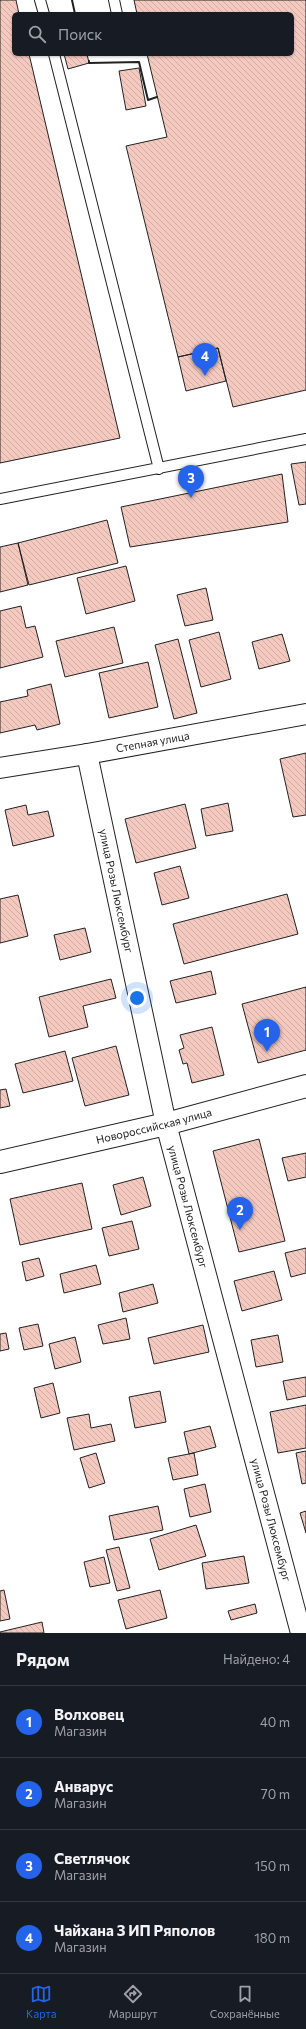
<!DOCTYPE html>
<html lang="ru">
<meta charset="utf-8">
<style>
:root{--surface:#171b24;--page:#20242c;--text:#f1f3f6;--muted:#9ea1a6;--line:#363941;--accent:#2563eb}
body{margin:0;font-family:Commissioner,sans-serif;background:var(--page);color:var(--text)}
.you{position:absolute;left:137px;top:998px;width:14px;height:14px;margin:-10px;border:3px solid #fff;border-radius:50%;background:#1a73e8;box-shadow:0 0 0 6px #1a73e833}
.badge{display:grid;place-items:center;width:26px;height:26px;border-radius:50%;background:var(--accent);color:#fff;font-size:13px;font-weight:700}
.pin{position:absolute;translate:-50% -33px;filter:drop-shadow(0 1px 2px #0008)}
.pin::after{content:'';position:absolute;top:21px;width:14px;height:12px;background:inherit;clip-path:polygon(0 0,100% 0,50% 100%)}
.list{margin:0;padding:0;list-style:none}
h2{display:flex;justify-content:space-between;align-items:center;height:52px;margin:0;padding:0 16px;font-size:17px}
h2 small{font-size:13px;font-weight:400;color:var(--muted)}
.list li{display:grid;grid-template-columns:26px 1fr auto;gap:12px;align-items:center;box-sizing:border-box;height:72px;padding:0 16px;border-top:1px solid var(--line)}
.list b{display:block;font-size:15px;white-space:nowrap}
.list p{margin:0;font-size:13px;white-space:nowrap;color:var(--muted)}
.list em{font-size:13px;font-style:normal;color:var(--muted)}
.icon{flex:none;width:22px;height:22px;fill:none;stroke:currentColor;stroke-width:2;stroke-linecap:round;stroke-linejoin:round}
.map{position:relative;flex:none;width:306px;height:1633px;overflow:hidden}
.search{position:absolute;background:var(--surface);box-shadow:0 1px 3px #0004;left:12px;right:12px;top:12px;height:44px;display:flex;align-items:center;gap:10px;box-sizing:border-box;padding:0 14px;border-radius:6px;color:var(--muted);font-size:15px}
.sheet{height:340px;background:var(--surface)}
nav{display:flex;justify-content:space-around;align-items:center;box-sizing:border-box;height:56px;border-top:1px solid var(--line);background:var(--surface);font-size:11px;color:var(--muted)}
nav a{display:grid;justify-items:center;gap:2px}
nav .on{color:var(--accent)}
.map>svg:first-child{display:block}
</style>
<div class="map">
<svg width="306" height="1633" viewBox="0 0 306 1633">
<defs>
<pattern id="building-back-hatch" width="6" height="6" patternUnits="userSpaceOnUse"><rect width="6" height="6" fill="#f3c9c0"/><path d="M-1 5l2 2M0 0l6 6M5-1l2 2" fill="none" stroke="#d0aca5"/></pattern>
</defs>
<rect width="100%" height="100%" fill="#fff"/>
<!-- building -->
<path fill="url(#building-back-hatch)" stroke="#222" d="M0 0H16L19 14H14V54H29L120 438 0 463Z
M134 0H306V390L233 407 218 348 178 357 126 146 167 137 147 54H292V14H137Z
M64 54H87L89 63 68 69Z
M139 68 146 106 126 110 119 71Z
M218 348 226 381 186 391 178 357Z
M306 462V504L299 505 291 464Z
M282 474 288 522 130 547 121 507Z
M107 520 118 563 29 585 18 543Z
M18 543 28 585 0 592V547Z
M126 566 135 601 86 614 77 578Z
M206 588 213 620 185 626 177 595Z
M21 606 26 628 35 626 43 657 0 668V611Z
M114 627 123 663 65 677 56 641Z
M219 632 231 679 201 687 189 640Z
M282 634 290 661 259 669 252 642Z
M178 639 197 713 174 719 155 645Z
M148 662 158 707 109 718 99 673Z
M51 684 60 724 37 730 35 725 0 733V702L28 696 27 690Z
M306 753V815L293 817 280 759Z
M228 803 233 831 206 836 201 809Z
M185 804 196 848 136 863 125 819Z
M26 805 28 815 48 811 54 836 13 846 5 810Z
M180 866 189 898 162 905 154 873Z
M287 894 298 934 184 964 173 924Z
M18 895 28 936 0 943V899Z
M85 928 91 952 60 960 54 935Z
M211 971 216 994 176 1003 170 981Z
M111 979 116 998 83 1006 88 1027 49 1037 39 997Z
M306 987V1050L258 1063 242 1004Z
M212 1027 224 1075 192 1083 187 1063 183 1064 179 1050 184 1048 180 1035Z
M116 1046 129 1095 85 1106 72 1058Z
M65 1051 73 1081 23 1093 15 1064Z
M6 1089 10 1106 0 1108V1090Z
M259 1139 285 1241 239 1252 213 1151Z
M306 1153V1177L288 1181 282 1158Z
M143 1177 151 1206 121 1215 113 1185Z
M82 1183 92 1229 20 1245 10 1199Z
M132 1221 139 1249 109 1256 102 1228Z
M306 1248V1273L291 1277 285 1253Z
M39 1258 44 1276 26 1281 22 1262Z
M96 1265 101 1284 64 1293 60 1274Z
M274 1271 282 1300 242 1311 234 1281Z
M153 1284 158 1303 123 1312 119 1293Z
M126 1318 130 1339 103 1344 98 1325Z
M38 1324 43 1346 24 1350 19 1328Z
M203 1325 209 1352 154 1364 148 1338Z
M6 1333 9 1349 0 1351V1334Z
M278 1335 283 1362 256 1367 251 1340Z
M75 1337 81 1362 55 1369 49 1344Z
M306 1377V1396L287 1400 283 1381Z
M53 1383 60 1413 41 1418 34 1388Z
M160 1391 166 1422 135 1428 129 1397Z
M306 1405V1448L278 1453 270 1412Z
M89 1414 91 1428 111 1424 115 1441 74 1450 67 1418Z
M210 1426 216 1447 189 1454 184 1432Z
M306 1451V1483L302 1484 296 1453Z
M96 1453 105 1483 89 1488 80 1458Z
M194 1453 198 1475 173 1480 168 1458Z
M205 1484 211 1512 190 1517 184 1489Z
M158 1506 163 1530 114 1540 109 1516Z
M306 1511V1533L300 1513Z
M196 1525 206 1556 159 1570 150 1539Z
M119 1547 130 1588 117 1591 106 1550Z
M244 1556 249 1583 206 1589 202 1563Z
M104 1557 110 1583 90 1587 84 1562Z
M4 1590 10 1619 0 1621V1591Z
M160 1590 167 1618 126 1629 118 1600Z
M255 1604 257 1613 231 1620 228 1611Z
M42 1622 44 1633H0V1632Z"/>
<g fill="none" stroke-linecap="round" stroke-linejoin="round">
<defs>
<path id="lane" d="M40 0 44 14
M114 0 117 14
M54 54 159 469
M0 499 306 439"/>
<g id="street">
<path id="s1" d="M87 754 166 1124 301 1633"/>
<path id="s2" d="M0 768 87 754 306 714"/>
</g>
<g id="secondary">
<path id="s3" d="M0 1162 166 1124 306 1086"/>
</g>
</defs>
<!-- lane casing -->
<use href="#lane" stroke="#222" stroke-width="12"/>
<!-- street casing -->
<use href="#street" stroke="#222" stroke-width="22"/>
<!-- secondary casing -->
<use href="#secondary" stroke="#222" stroke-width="24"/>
<!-- lane -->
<use href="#lane" stroke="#fff" stroke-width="10"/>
<!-- street -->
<use href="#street" stroke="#fff" stroke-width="20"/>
<!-- secondary -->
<use href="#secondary" stroke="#fff" stroke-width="22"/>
<!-- wall -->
<path stroke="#222" stroke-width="2" d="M72 0 75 14
M89 61V63L139 62 148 100 157 97"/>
</g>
<g text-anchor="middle" stroke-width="3" stroke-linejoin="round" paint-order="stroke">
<!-- street labels -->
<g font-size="11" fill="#222" stroke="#fff">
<text dy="4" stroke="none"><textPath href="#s2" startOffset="155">Степная улица</textPath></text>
<text dy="4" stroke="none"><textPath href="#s1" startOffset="140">улица Розы Люксембург</textPath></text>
<text dy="4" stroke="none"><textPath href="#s3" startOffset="158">Новороссийская улица</textPath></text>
<text dy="4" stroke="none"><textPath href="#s1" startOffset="464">улица Розы Люксембург</textPath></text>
<text dy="4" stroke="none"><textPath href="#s1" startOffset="788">улица Розы Люксембург</textPath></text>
</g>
</g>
</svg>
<div class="you"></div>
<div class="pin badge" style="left:267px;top:1052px">1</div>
<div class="pin badge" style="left:240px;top:1230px">2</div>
<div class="pin badge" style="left:191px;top:498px">3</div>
<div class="pin badge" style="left:205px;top:376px">4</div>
<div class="search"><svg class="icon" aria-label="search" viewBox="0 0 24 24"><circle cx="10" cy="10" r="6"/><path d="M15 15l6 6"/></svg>Поиск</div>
</div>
<section class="sheet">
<h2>Рядом<small>Найдено: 4</small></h2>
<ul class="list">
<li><span class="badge">1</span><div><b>Волховец</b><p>Магазин</p></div><em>40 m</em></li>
<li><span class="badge">2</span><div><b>Анварус</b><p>Магазин</p></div><em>70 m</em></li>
<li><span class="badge">3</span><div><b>Светлячок</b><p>Магазин</p></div><em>150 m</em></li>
<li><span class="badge">4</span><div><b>Чайхана 3 ИП Ряполов</b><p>Магазин</p></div><em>180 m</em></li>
</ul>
</section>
<nav>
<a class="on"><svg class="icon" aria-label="map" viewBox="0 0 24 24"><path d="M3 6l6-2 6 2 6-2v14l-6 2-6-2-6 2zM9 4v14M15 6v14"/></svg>Карта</a>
<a><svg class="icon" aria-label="directions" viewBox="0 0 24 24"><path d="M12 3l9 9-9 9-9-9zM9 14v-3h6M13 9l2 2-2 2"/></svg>Маршрут</a>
<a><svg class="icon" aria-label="saved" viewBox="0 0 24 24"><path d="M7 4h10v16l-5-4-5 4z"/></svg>Сохранённые</a>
</nav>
